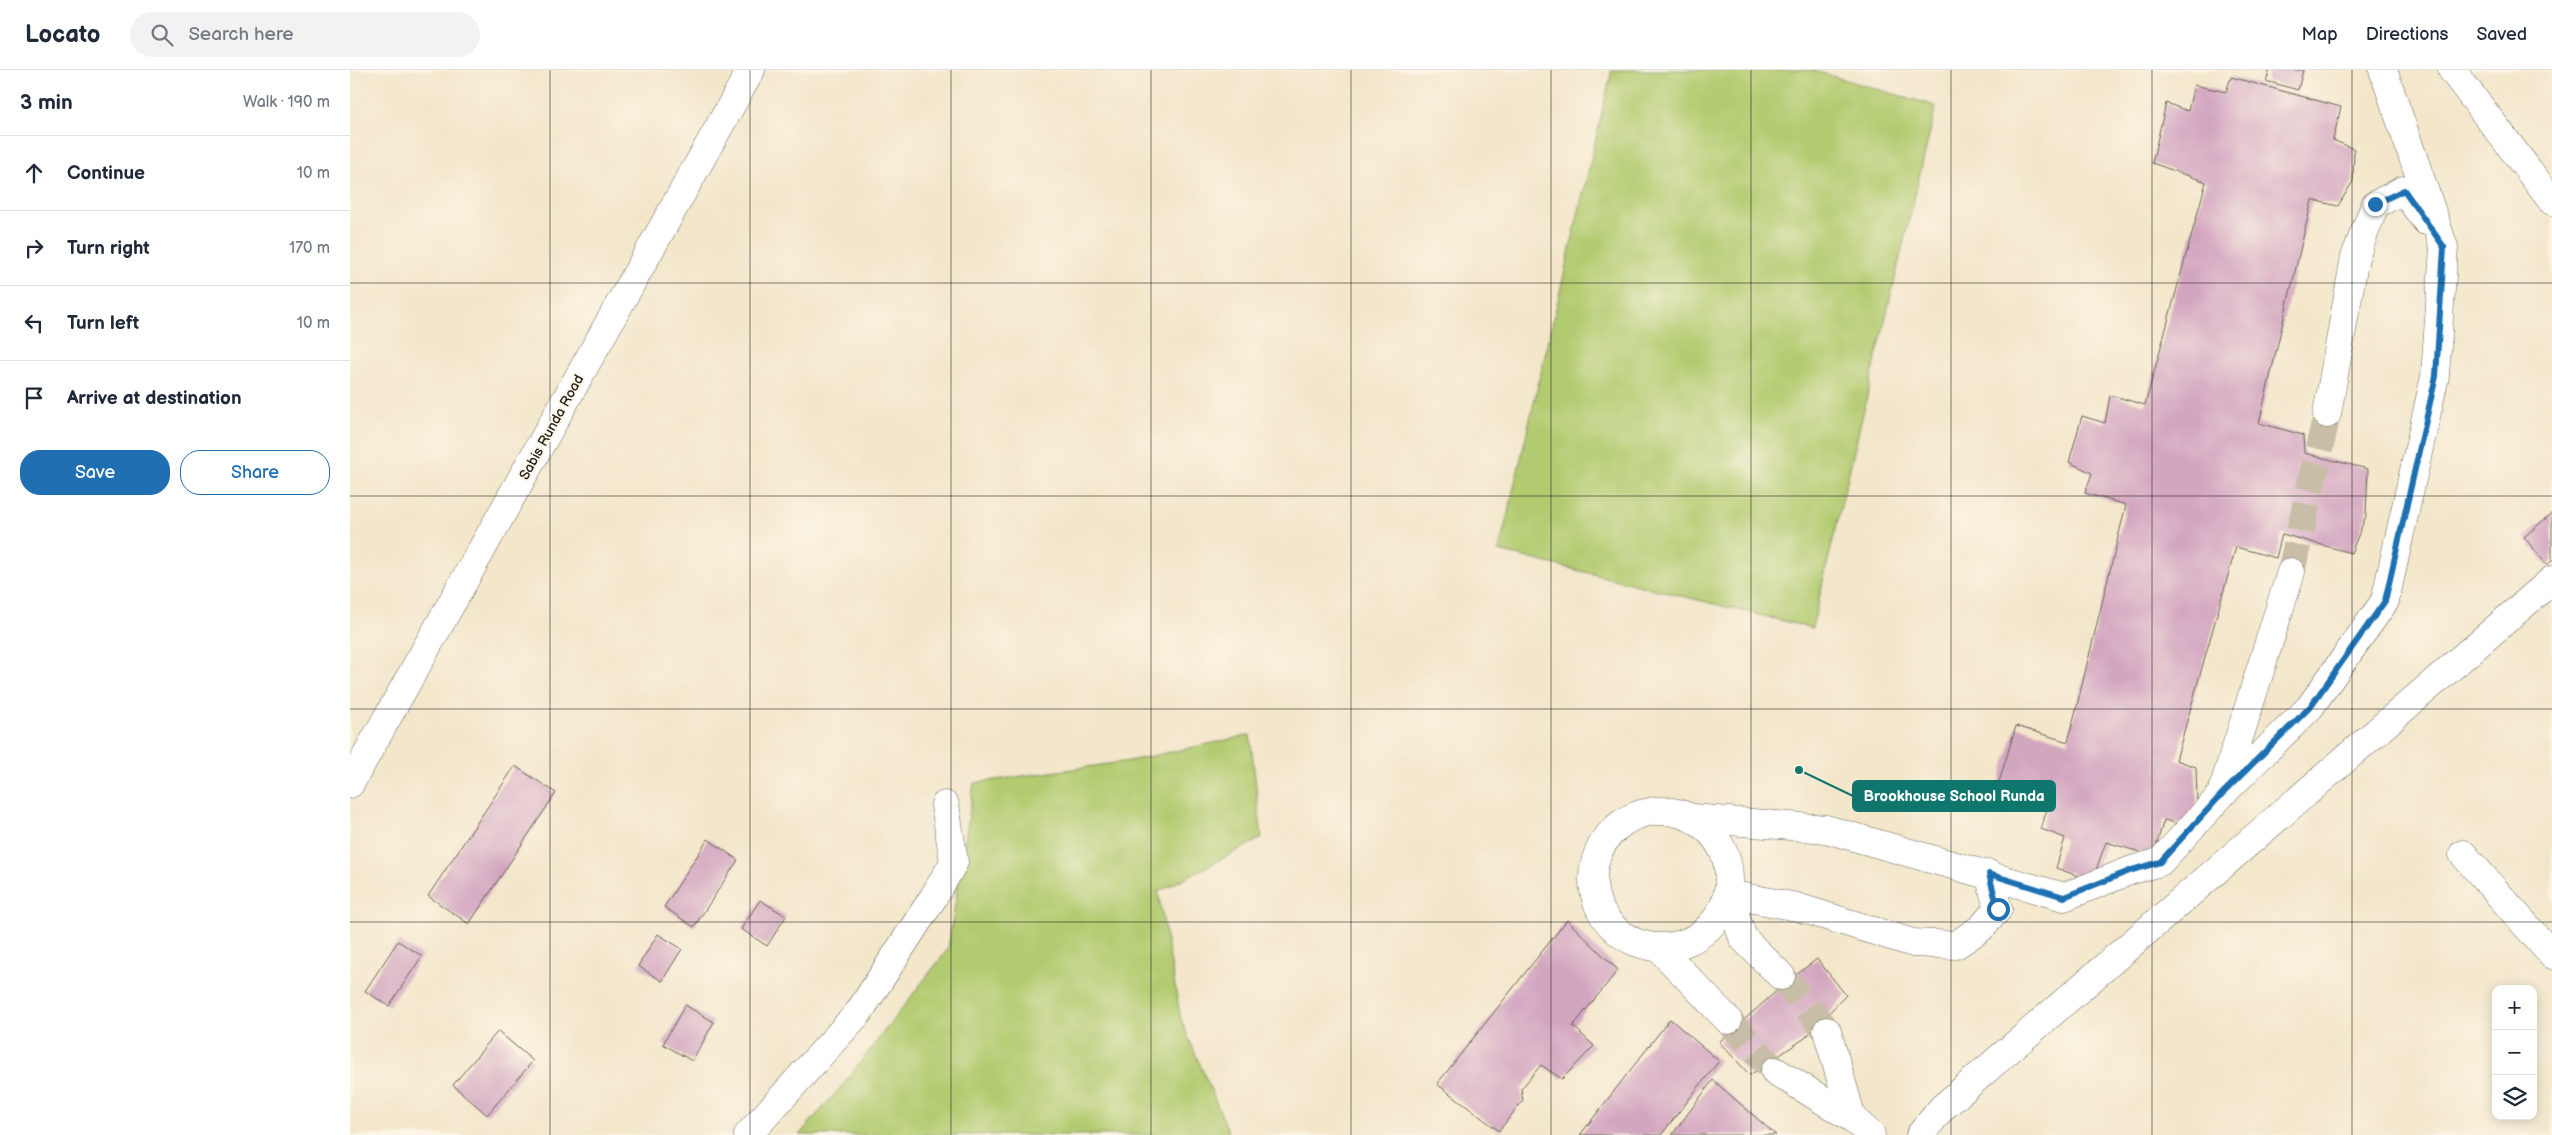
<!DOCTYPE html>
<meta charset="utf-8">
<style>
:root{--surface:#fff;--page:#f2f2f3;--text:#1f2937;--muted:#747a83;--line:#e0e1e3;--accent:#1f6fb2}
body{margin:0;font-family:"Balsamiq Sans",sans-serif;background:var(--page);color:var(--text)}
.controls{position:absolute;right:15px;bottom:15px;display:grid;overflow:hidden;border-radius:10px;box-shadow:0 2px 12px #0003}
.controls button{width:45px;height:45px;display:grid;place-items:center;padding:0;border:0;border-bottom:1px solid var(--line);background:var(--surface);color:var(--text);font:25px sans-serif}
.stop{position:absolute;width:15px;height:15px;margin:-11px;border:4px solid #1f6fb2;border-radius:50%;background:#fff}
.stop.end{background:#1f6fb2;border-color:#fff;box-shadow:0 1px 5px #0008}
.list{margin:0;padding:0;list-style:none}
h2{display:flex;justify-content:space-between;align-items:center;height:65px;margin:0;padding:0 20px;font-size:21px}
h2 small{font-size:16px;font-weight:400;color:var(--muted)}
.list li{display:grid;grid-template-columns:32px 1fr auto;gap:15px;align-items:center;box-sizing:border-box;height:75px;padding:0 20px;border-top:1px solid var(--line)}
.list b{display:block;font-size:19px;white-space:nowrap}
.list em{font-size:16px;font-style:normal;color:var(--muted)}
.actions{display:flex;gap:10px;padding:15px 20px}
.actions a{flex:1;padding:11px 0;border:1px solid var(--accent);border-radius:20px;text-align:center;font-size:18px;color:var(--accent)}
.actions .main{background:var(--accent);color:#fff}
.icon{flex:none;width:28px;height:28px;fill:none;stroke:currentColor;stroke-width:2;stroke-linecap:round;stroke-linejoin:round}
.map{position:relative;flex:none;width:2202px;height:1065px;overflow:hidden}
header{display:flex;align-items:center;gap:30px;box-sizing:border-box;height:70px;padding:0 25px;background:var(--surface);border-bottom:1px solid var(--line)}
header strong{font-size:24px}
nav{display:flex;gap:28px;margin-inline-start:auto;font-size:18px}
.search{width:350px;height:45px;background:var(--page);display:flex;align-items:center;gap:12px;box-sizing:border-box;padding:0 18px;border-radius:28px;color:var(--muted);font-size:19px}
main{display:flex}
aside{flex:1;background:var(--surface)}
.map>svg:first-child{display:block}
</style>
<header>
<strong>Locato</strong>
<div class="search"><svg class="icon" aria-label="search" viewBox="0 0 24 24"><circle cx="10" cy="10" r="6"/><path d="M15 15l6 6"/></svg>Search here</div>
<nav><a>Map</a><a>Directions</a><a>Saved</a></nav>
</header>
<main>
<aside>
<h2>3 min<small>Walk · 190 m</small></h2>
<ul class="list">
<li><svg class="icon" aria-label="ahead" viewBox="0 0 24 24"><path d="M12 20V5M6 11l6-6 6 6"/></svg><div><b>Continue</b></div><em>10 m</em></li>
<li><svg class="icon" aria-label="right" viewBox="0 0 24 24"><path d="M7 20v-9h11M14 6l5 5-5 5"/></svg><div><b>Turn right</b></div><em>170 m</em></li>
<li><svg class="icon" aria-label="left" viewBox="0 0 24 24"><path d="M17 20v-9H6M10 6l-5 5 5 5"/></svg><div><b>Turn left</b></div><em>10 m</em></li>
<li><svg class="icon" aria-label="arrive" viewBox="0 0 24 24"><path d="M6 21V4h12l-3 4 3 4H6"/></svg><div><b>Arrive at destination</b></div></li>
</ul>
<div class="actions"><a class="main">Save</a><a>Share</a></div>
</aside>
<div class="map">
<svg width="2202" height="1065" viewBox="0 0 2202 1065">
<rect width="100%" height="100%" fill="#fcf5e5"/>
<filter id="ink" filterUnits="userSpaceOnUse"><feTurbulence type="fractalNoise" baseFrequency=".02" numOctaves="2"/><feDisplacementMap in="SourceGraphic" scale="10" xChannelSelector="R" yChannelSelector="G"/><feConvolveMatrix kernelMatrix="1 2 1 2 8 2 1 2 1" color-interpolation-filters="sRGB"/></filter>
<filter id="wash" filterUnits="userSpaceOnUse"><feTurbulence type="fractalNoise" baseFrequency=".0096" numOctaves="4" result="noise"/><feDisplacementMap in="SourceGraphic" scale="20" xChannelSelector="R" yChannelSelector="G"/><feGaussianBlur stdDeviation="1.12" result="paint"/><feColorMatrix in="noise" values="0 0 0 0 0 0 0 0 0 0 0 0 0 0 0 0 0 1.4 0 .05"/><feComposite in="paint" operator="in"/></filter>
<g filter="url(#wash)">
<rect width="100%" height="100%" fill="#f3e6ca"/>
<!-- green -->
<path fill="#b2cb70" stroke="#677446" d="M1262 0H1461L1586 36 1462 558 1149 481Z
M900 665 912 768 808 822 831 950 880 1065H449L492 1016 598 879 624 713 779 691Z"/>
<g id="blocks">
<!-- building -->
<path fill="#d3a6c0" d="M1920 0H1953L1948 20 1916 11Z
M1881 7 1991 37 1983 70 2004 79 2003 111 1988 136 1962 130 1909 353 1953 365 1954 383 2018 399 2016 446 2001 483 1932 464 1926 488 1886 477 1826 690 1846 697 1847 731 1836 756 1814 750 1803 786 1756 772 1742 811 1706 798 1715 768 1691 759 1700 729 1649 712 1666 656 1718 672 1776 435 1735 423 1742 403 1719 392 1732 346 1755 353 1760 325 1795 335 1856 112 1802 93 1816 33 1838 41 1844 15 1876 22Z
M2202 443V491L2197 495 2174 467Z
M165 696 206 723 119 854 78 826Z
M358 769 388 790 344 857 314 837Z
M410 830 436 846 417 876 391 859Z
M1217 850 1268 900 1223 956 1244 976 1212 1009 1191 995 1171 1019 1173 1030 1149 1061 1087 1014Z
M308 864 332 879 312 911 288 896Z
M48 871 72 886 39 936 15 921Z
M1467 889 1496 925 1455 968 1400 1005 1369 972 1439 910Z
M335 935 364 952 342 991 313 974Z
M1320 949 1369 991 1311 1065H1230Z
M148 961 183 991 137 1045 103 1015Z
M1363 1010 1426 1065H1322Z"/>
</g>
</g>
<g filter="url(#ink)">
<use href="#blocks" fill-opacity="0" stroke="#676359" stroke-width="1"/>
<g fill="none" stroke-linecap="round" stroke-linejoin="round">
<!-- minor-tunnel -->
<path stroke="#c8bea7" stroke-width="28" stroke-dasharray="28 14" stroke-linecap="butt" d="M1941 502 1977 344
M1431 906 1477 961
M1378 950 1425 1001"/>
<defs>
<path id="minor" d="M2102 0 2202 131
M1977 344 2005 187 2025 135 2053 120 2076 151
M0 714 401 0
M1872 722 1941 502
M1243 809a68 68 0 1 1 136 0a68 68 0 1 1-136 0Z
M1343 748 1476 759 1714 827 1782 800 1810 792 1871 725 1960 637 2035 531 2085 306 2094 177 2033 0
M2113 784 2202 885
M1309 878 1378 950
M1431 906 1393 868 1378 824 1447 837 1563 873 1606 875 1631 858 1648 839 1639 804
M1477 961 1502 1048
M1425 1001 1502 1048 1521 1065
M398 1065 509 942 583 828 604 792 595 735
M1570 1065 1592 1038 2202 510"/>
</defs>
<!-- minor casing -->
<use href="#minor" stroke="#676359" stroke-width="29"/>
<!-- minor -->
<use href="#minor" stroke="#fff" stroke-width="28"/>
</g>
</g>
<g fill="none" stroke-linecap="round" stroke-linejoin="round" filter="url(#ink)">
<!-- route -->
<path stroke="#1f6fb2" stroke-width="6" d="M1648 839 1639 804 1714 827 1782 800 1810 792 1871 725 1960 637 2035 531 2086 306 2094 177 2054 120 2025 134"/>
</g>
<!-- grid -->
<path fill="none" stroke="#1c1c1c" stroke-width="1" stroke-opacity="0.55" d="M200 0V1065M400 0V1065M601 0V1065M801 0V1065M1001 0V1065M1201 0V1065M1401 0V1065M1601 0V1065M1802 0V1065M2002 0V1065M0 213H2202M0 426H2202M0 639H2202M0 852H2202"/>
<g text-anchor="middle" stroke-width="4" stroke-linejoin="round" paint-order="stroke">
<!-- street labels -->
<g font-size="14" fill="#1c1c1c" stroke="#fcf5e5">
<text transform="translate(201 357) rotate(-61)" y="5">Sabis Runda Road</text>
</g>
</g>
<!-- callouts -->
<path fill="none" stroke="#0f766e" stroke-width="2" d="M1449 700L1503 726"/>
<circle fill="#0f766e" stroke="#fcf5e5" stroke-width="2" cx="1449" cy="700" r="5"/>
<rect fill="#0f766e" stroke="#0f766e" stroke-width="2" x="1503" y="711" width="202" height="30" rx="5"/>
<g font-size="15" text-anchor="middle" font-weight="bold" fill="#fff">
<text x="1604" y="731">Brookhouse School Runda</text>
</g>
</svg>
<div class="controls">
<button>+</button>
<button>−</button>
<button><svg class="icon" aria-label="layers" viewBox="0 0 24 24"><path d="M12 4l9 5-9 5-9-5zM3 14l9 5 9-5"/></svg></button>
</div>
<div class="stop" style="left:1648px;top:839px"></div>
<div class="stop end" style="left:2025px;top:134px"></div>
</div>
</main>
